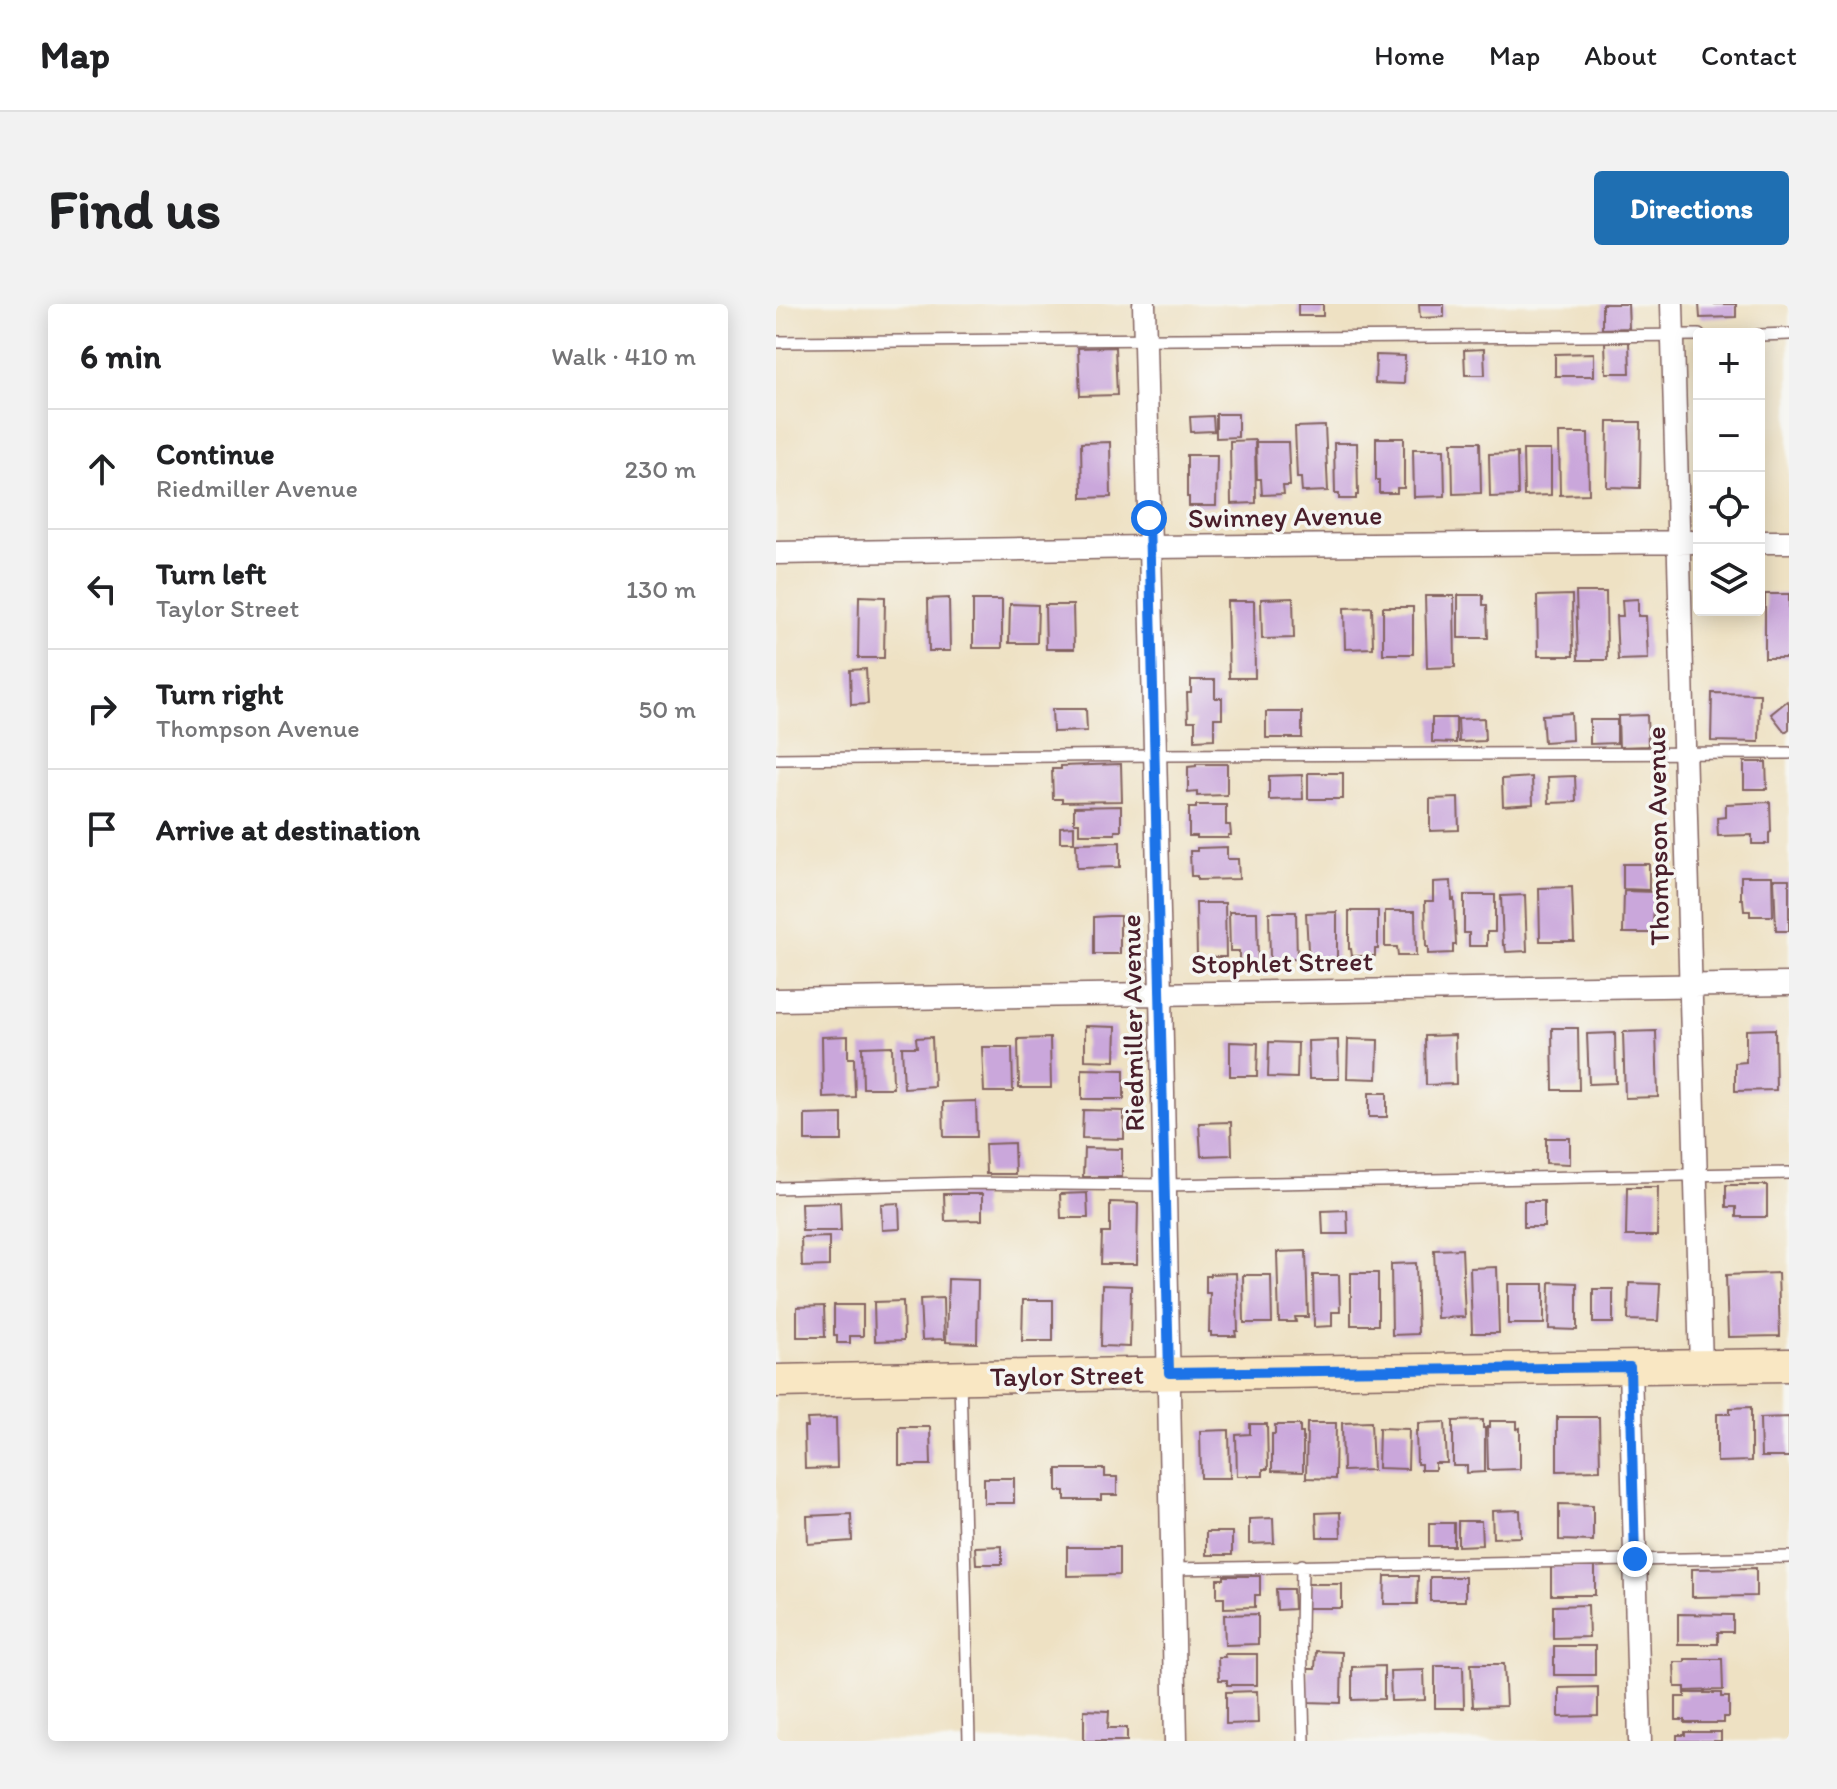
<!DOCTYPE html>
<meta charset="utf-8">
<style>
:root{--surface:#fff;--page:#f2f2f2;--text:#202124;--muted:#757577;--line:#e0e0e0;--accent:#1f6fb2}
body{margin:0;font-family:Itim,sans-serif;background:var(--page);color:var(--text)}
.controls{position:absolute;right:24px;top:24px;display:grid;overflow:hidden;border-radius:8px;box-shadow:0 4px 20px #0003}
.controls button{width:72px;height:72px;display:grid;place-items:center;padding:0;border:0;border-bottom:2px solid var(--line);background:var(--surface);color:var(--text);font:40px sans-serif}
.stop{position:absolute;width:24px;height:24px;margin:-18px;border:6px solid #1a73e8;border-radius:50%;background:#fff}
.stop.end{background:#1a73e8;border-color:#fff;box-shadow:0 2px 8px #0008}
.list{margin:0;padding:0;list-style:none}
h2{display:flex;justify-content:space-between;align-items:center;height:104px;margin:0;padding:0 32px;font-size:34px}
h2 small{font-size:26px;font-weight:400;color:var(--muted)}
.list li{display:grid;grid-template-columns:52px 1fr auto;gap:24px;align-items:center;box-sizing:border-box;height:120px;padding:0 32px;border-top:2px solid var(--line)}
.list b{display:block;font-size:30px;white-space:nowrap}
.list p{margin:0;font-size:26px;white-space:nowrap;color:var(--muted)}
.list em{font-size:26px;font-style:normal;color:var(--muted)}
.icon{flex:none;width:44px;height:44px;fill:none;stroke:currentColor;stroke-width:2;stroke-linecap:round;stroke-linejoin:round}
.map{position:relative;flex:none;width:1013px;height:1437px;overflow:hidden;border-radius:8px}
header{display:flex;align-items:center;gap:48px;box-sizing:border-box;height:112px;padding:0 40px;background:var(--surface);border-bottom:2px solid var(--line)}
header strong{font-size:38px}
nav{display:flex;gap:44px;margin-inline-start:auto;font-size:28px}
.intro{display:flex;align-items:center;justify-content:space-between;box-sizing:border-box;height:192px;padding:0 48px}
h1{margin:0;font-size:56px}
.button{padding:20px 36px;border-radius:8px;background:var(--accent);color:#fff;font-size:28px;font-weight:700}
main{display:flex;gap:48px;padding:0 48px}
aside{flex:1;background:var(--surface);border-radius:8px;box-shadow:0 4px 20px #0003}
.map>svg:first-child{display:block}
</style>
<header>
<strong>Map</strong>
<nav><a>Home</a><a>Map</a><a>About</a><a>Contact</a></nav>
</header>
<div class="intro"><h1>Find us</h1><a class="button">Directions</a></div>
<main>
<aside>
<h2>6 min<small>Walk · 410 m</small></h2>
<ul class="list">
<li><svg class="icon" aria-label="ahead" viewBox="0 0 24 24"><path d="M12 20V5M6 11l6-6 6 6"/></svg><div><b>Continue</b><p>Riedmiller Avenue</p></div><em>230 m</em></li>
<li><svg class="icon" aria-label="left" viewBox="0 0 24 24"><path d="M17 20v-9H6M10 6l-5 5 5 5"/></svg><div><b>Turn left</b><p>Taylor Street</p></div><em>130 m</em></li>
<li><svg class="icon" aria-label="right" viewBox="0 0 24 24"><path d="M7 20v-9h11M14 6l5 5-5 5"/></svg><div><b>Turn right</b><p>Thompson Avenue</p></div><em>50 m</em></li>
<li><svg class="icon" aria-label="arrive" viewBox="0 0 24 24"><path d="M6 21V4h12l-3 4 3 4H6"/></svg><div><b>Arrive at destination</b></div></li>
</ul>
</aside>
<div class="map">
<svg width="1013" height="1437" viewBox="0 0 1013 1437">
<rect width="100%" height="100%" fill="#f6f6f2"/>
<filter id="ink" filterUnits="userSpaceOnUse"><feTurbulence type="fractalNoise" baseFrequency=".0125" numOctaves="2"/><feDisplacementMap in="SourceGraphic" scale="16" xChannelSelector="R" yChannelSelector="G"/><feConvolveMatrix kernelMatrix="1 2 1 2 8 2 1 2 1" color-interpolation-filters="sRGB"/></filter>
<filter id="wash" filterUnits="userSpaceOnUse"><feTurbulence type="fractalNoise" baseFrequency=".006" numOctaves="4" result="noise"/><feDisplacementMap in="SourceGraphic" scale="32" xChannelSelector="R" yChannelSelector="G"/><feGaussianBlur stdDeviation="1.8" result="paint"/><feColorMatrix in="noise" values="0 0 0 0 0 0 0 0 0 0 0 0 0 0 0 0 0 1.4 0 .05"/><feComposite in="paint" operator="in"/></filter>
<g filter="url(#wash)">
<rect width="100%" height="100%" fill="#eee1c3"/>
<g id="blocks">
<!-- building -->
<path fill="#caa7db" d="M522 0H547V12H522Z
M643 0H668V13L644 14Z
M826 0H852L853 24 826 25Z
M923 0H960V13L924 14Z
M829 38H853L854 69H830Z
M339 43 341 91 304 92 302 44Z
M708 45 709 71H689L688 46Z
M818 49V72H779V50Z
M600 51 629 52 628 80 599 79Z
M440 110H462V133L440 134Z
M437 112 438 127 415 128 414 113Z
M832 118H865L864 184 831 183Z
M549 122 552 187 526 188 525 174H521L519 123Z
M783 129H812L813 190 784 191Z
M600 134H628V184H621V189H603V176H600Z
M479 136 480 199 455 200 454 137Z
M334 138 335 193 306 194 305 139Z
M480 138H512L514 182H507L508 190 486 191 485 175H481Z
M676 138H704L705 189 677 190Z
M558 139H581L582 191H580V195H563V190H559Z
M637 145H668L669 192 638 193Z
M747 146H775V191L748 192Z
M741 149 742 192 714 193 713 150Z
M411 151H441L440 202H413V193H411Z
M800 288H830L831 356H802Z
M989 290H1013V354H989Z
M682 291H707V301H711L712 334H682Z
M796 291 797 352H762L761 292Z
M83 292 109 293 108 354H82Z
M649 292H678L679 363 651 364Z
M173 294 174 347H153L152 295Z
M517 294 518 334 486 335 485 295Z
M862 295V312H870L872 355 842 356 840 312H847L846 296Z
M197 296H226V344H197Z
M451 297H478L479 374H453Z
M234 300 262 301 261 339H233Z
M269 301H297L298 345H270Z
M596 303 597 344 569 345 568 304Z
M607 303H637V350H607Z
M90 365 92 400 75 401 74 366Z
M415 376H439V394H446V414H438V435L419 436V417H412L411 389H415Z
M936 389 984 390 983 438 935 437Z
M1011 397 1013 399V425L1009 428 995 410Z
M276 405H310L311 427 277 428Z
M490 408H526V434H490Z
M795 409 796 436 768 438 766 411Z
M871 411 872 442 843 443 842 412Z
M656 414H680V439L656 438Z
M708 414 709 437 683 438 682 415Z
M814 416H841V439L814 440Z
M968 458H990L991 485H968Z
M345 460 346 497 286 498V495H277L276 465H285V462Z
M420 460H451V491L421 492V488L412 489V463L420 462Z
M532 469H567V495H532Z
M526 471 527 495 493 496V472Z
M799 472 800 498 773 499 772 473Z
M756 473 757 500 727 502 726 475Z
M682 494 683 526 654 527V495Z
M994 498 995 528 993 529V540H976V531L942 532 941 514 950 513V500Z
M420 501H450V521H454L455 531H452V534H421V532H413V504H420Z
M345 502V527H339V530H303V519H298V503Z
M298 522V538H284V523Z
M344 538V563L301 564 300 539Z
M451 543V555H462L463 575 421 576V572H415L414 547H421V544Z
M847 560H873V586L847 585Z
M965 572H996L997 612H974V607H968L967 595H965Z
M998 575H1013V627H1000Z
M675 577 676 596 678 595 680 641H677V649L652 650V643H650L649 597H657V578Z
M796 583 798 637H764L763 584Z
M848 587 878 588 877 629H847Z
M688 591H719V628H711V642H693V629H688Z
M749 591 751 647 730 648 729 641H727L725 592Z
M420 599H449L450 653H421Z
M573 607H602V645H599V652H576L575 645H573Z
M609 607H639L640 652H622L621 643H609Z
M453 608H481L482 658H463V647H454Z
M493 608H520L521 655H494Z
M561 608V654H534L533 646H532L530 609Z
M333 612H344V650H318V613Z
M309 722 340 723 339 757 309 756Z
M776 724H802L803 786H777Z
M999 725 1000 786 959 787V759L970 758V726Z
M880 727 882 793 849 794 847 728Z
M839 729 840 779 813 780 811 730Z
M679 731 680 780 650 781 649 732Z
M72 732V754H78L79 793 47 794 46 733Z
M156 733 158 782 128 784 126 743H141L140 734Z
M274 734 275 784H243L242 735Z
M572 735 602 736 601 775 571 774Z
M562 736 563 775H533L532 737Z
M454 738 482 739 481 772H454Z
M493 738 522 739 521 774 492 773Z
M116 742 117 784H87L86 743Z
M206 743H236L237 788H208Z
M306 765 348 766V795H306Z
M593 789H611V813H593Z
M200 797 201 833H168L167 798Z
M307 806 348 807V835L306 834Z
M66 810V837H29V811Z
M455 818 456 851 425 852 423 819Z
M770 834H794V860L770 859Z
M238 839 239 870H210L209 840Z
M308 844 346 845V873H307Z
M950 881H991V913H960V903H950Z
M851 883H882L881 932H850Z
M311 889 312 914H285L284 890Z
M168 890H206V916L169 917Z
M748 897H768V923H748Z
M64 898 65 927H26L25 899Z
M334 898 362 899 361 960H325L326 929H334Z
M123 899 124 925 106 926 105 900Z
M571 906 572 930H547L546 907Z
M53 933V962L26 963 25 934Z
M686 945 689 1013 661 1014 658 946Z
M530 947 532 1013H519L520 1018H503L501 948Z
M640 959 642 1030 616 1031 615 960Z
M721 963 723 1029H696L694 964Z
M460 969 462 1027H459L460 1032H435V1028H433L434 989H430V972H434V970Z
M575 969H602V1021H575Z
M1002 969 1004 1032 952 1033 950 971Z
M467 971H495L496 1019H468Z
M537 971H563L564 1008H556V1022L538 1023Z
M172 975 202 976 201 1039 170 1038Z
M774 978 801 979V1026L773 1025Z
M853 979 884 980 882 1017 852 1016Z
M732 980H768V1020H732Z
M326 981 355 982 354 1043 325 1042Z
M817 985H837V1019H817Z
M167 994 168 1035 146 1036 144 995Z
M247 996H277V1037H246Z
M127 997 128 1036 99 1037 98 998Z
M58 1001H87V1032H74V1039H61V1032H58Z
M48 1002 49 1033H21V1003Z
M975 1103V1157L941 1158V1110H954V1104Z
M781 1113H823L824 1166 781 1167Z
M1013 1113V1153H985L984 1114Z
M60 1114 61 1164 29 1165 28 1123H32L31 1115Z
M707 1116V1124H709V1168L691 1169V1162H677V1117Z
M714 1117H741V1125L744 1124V1165L712 1166 711 1123H714Z
M595 1118 597 1166 567 1167 566 1119Z
M669 1118 671 1159H659V1166H645V1160H641L640 1127H642V1119Z
M531 1119H560L559 1175 530 1174Z
M474 1120H491L492 1165H487V1172H461L460 1131 474 1130Z
M499 1121H524V1129H527V1168L496 1167V1130H499Z
M123 1123H154L155 1161H123Z
M603 1124 633 1125 632 1165 602 1164Z
M453 1126 454 1174H425L424 1127Z
M281 1165H329V1173H341V1191H325V1196H289V1187H281Z
M208 1174H238V1199H208Z
M783 1200 817 1201V1237L783 1236Z
M744 1206 745 1233 717 1234 716 1207Z
M564 1208 565 1233H541L540 1209Z
M75 1210 76 1237 32 1240 31 1212Z
M497 1214 498 1239 473 1240V1215Z
M682 1217H705L706 1241 682 1242Z
M653 1219H678V1242H653Z
M430 1228H456V1251H430Z
M226 1242V1260H200L199 1243Z
M291 1243H343V1271L291 1272Z
M775 1262 819 1263V1291H775Z
M980 1264V1292L916 1293V1265Z
M448 1272H484V1291H479V1303L448 1304V1294H441V1275H448Z
M609 1272H642L641 1300H608Z
M654 1273H689V1297H654Z
M528 1280H566V1304H528Z
M500 1285H517L518 1305 501 1306Z
M812 1301 813 1333 777 1334V1302Z
M482 1310V1340L449 1341 448 1311Z
M902 1310 957 1311V1328H942V1340H902Z
M778 1342H819V1371H778Z
M540 1347 566 1348 565 1399 531 1398 532 1365H539Z
M448 1350H481V1381H451V1376H443L442 1353H449Z
M909 1355H946L947 1386 909 1387V1383H899L898 1358H909Z
M695 1360H728L730 1402 697 1403Z
M608 1362V1395L576 1396V1363Z
M659 1362H687L688 1404H659Z
M648 1366 649 1396 615 1397 614 1367Z
M822 1383V1412L783 1413V1384Z
M481 1387 482 1419 450 1420V1388Z
M909 1389H945V1393H953V1413H948V1419H909V1416H900V1393H909Z
M308 1406 333 1407 332 1424H351V1437H308Z
M909 1428H945V1437H901V1431H909Z"/>
</g>
</g>
<g filter="url(#ink)">
<use href="#blocks" fill-opacity="0" stroke="#836360" stroke-width="2"/>
<g fill="none" stroke-linecap="round" stroke-linejoin="round">
<defs>
<path id="lane" d="M983 31 1013 30
M0 38 923 31
M0 455 379 451 1013 449
M0 884 188 879 389 881 1013 869
M184 1074 193 1437
M526 1261 525 1331 528 1437
M397 1265 1013 1253"/>
<path id="street" d="M368 0 385 690 400 1437
M896 0 925 1063
M983 238H1013
M0 249 374 243 923 238
M0 696 1013 680
M854 1063 864 1437"/>
<path id="secondary" d="M0 1077 356 1070 1013 1061"/>
</defs>
<!-- lane casing -->
<use href="#lane" stroke="#836360" stroke-width="14"/>
<!-- street casing -->
<use href="#street" stroke="#836360" stroke-width="25"/>
<!-- secondary casing -->
<use href="#secondary" stroke="#836360" stroke-width="35"/>
<!-- lane -->
<use href="#lane" stroke="#fff" stroke-width="11"/>
<!-- street -->
<use href="#street" stroke="#fff" stroke-width="22"/>
<!-- secondary -->
<use href="#secondary" stroke="#f9e7c3" stroke-width="32"/>
</g>
</g>
<g fill="none" stroke-linecap="round" stroke-linejoin="round" filter="url(#ink)">
<!-- route -->
<path stroke="#1a73e8" stroke-width="10" d="M373 214 393 1069 854 1063 859 1255"/>
</g>
<g text-anchor="middle" stroke-width="7" stroke-linejoin="round" paint-order="stroke">
<!-- street labels -->
<g font-size="28" fill="#4a1f2b" stroke="#f6f6f2">
<text transform="translate(509 212) rotate(-1)" y="10">Swinney Avenue</text>
<text transform="translate(881 532) rotate(-91)" y="10">Thompson Avenue</text>
<text transform="translate(506 658) rotate(-1)" y="10">Stophlet Street</text>
<text transform="translate(356 719) rotate(-91)" y="10">Riedmiller Avenue</text>
<text transform="translate(291 1071) rotate(-1)" y="10">Taylor Street</text>
</g>
</g>
</svg>
<div class="controls">
<button>+</button>
<button>−</button>
<button><svg class="icon" aria-label="locate" viewBox="0 0 24 24"><circle cx="12" cy="12" r="6"/><path d="M12 2v4M12 18v4M2 12h4M18 12h4"/></svg></button>
<button><svg class="icon" aria-label="layers" viewBox="0 0 24 24"><path d="M12 4l9 5-9 5-9-5zM3 14l9 5 9-5"/></svg></button>
</div>
<div class="stop" style="left:373px;top:214px"></div>
<div class="stop end" style="left:859px;top:1255px"></div>
</div>
</main>
